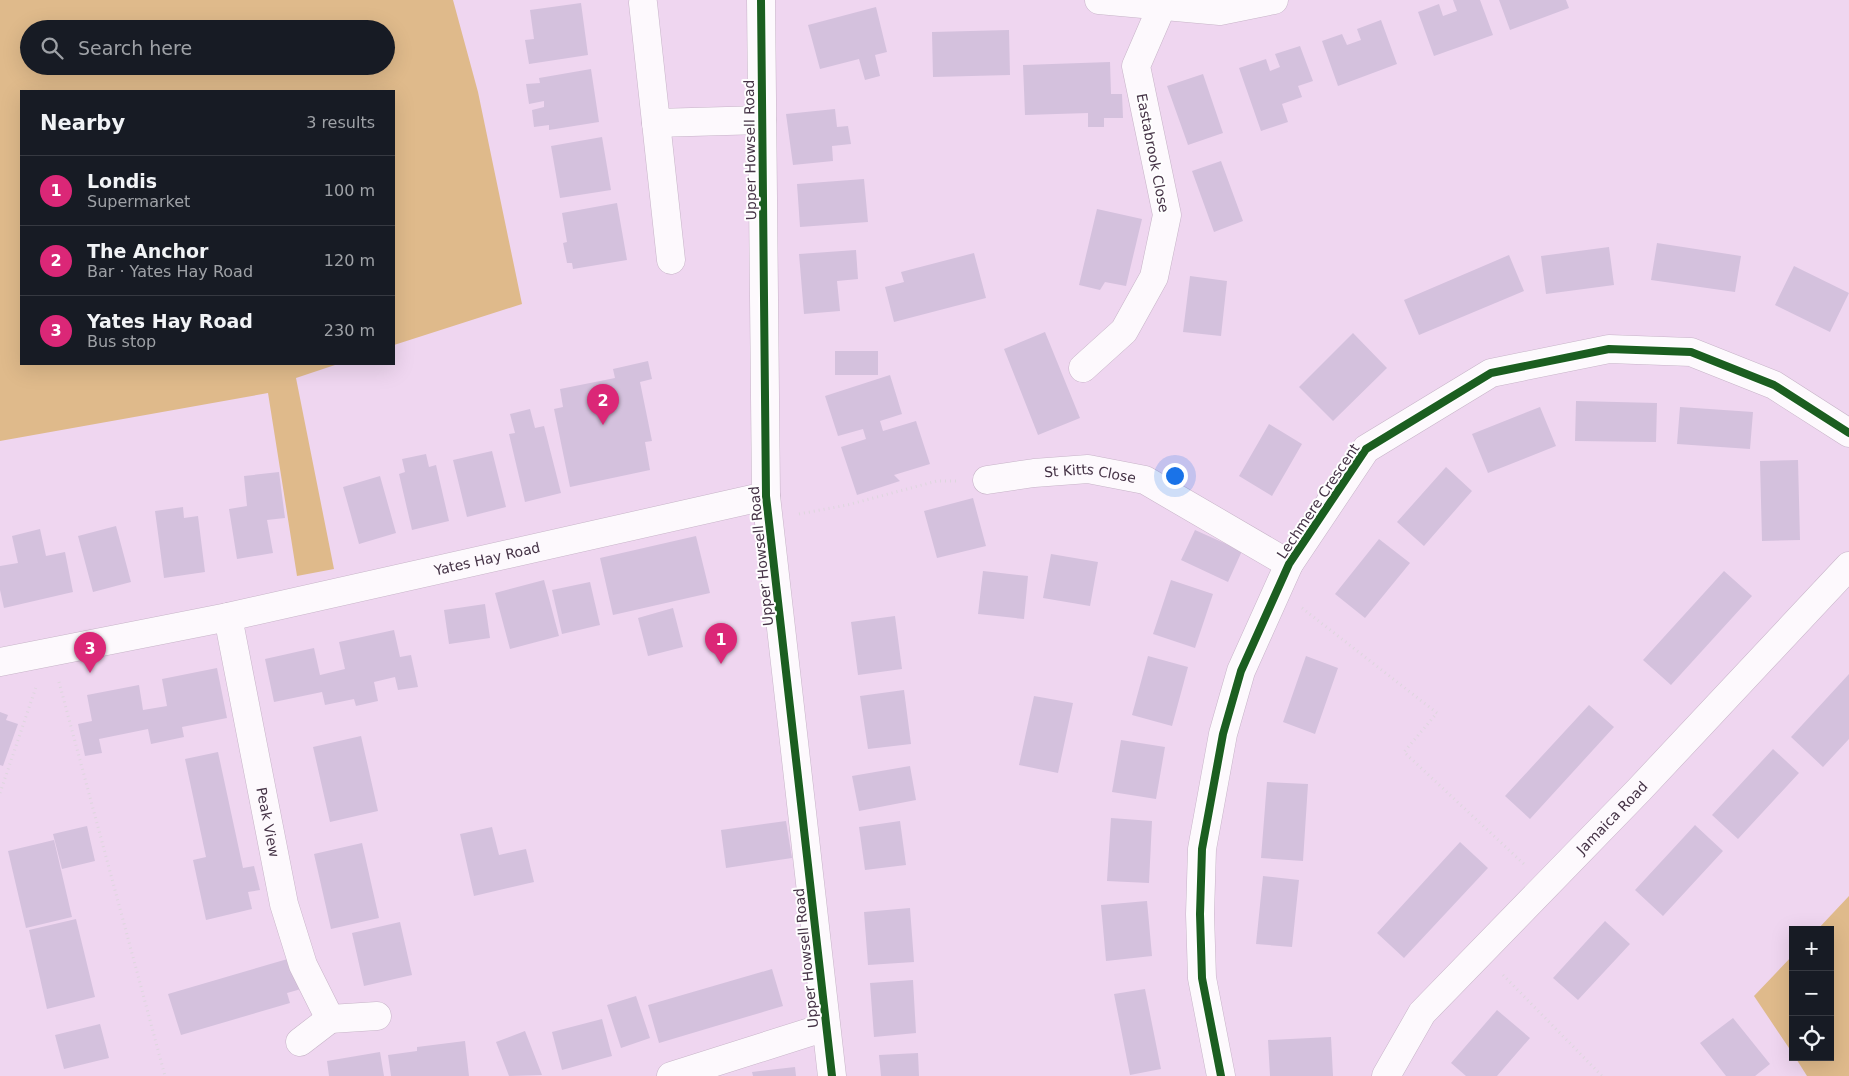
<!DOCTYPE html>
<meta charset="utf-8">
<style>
:root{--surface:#171b24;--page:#20242c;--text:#f1f3f6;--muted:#9ea1a6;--line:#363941;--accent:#db2777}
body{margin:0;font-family:"DejaVu Sans",sans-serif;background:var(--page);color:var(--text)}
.controls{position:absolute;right:15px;bottom:15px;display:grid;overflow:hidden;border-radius:0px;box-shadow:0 5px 20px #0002}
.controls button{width:45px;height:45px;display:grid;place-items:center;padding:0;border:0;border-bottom:1px solid var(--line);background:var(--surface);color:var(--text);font:25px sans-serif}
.you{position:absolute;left:1174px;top:475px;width:18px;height:18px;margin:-12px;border:4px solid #fff;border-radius:50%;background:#1a73e8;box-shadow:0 0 0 8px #1a73e833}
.badge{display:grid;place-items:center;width:32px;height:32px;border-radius:50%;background:var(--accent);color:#fff;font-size:16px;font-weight:700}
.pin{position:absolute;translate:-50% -41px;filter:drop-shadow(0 1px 2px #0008)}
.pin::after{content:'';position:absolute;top:26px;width:18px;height:15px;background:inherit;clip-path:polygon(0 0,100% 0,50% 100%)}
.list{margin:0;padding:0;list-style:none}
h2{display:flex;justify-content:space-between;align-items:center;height:65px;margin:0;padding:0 20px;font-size:21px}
h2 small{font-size:16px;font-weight:400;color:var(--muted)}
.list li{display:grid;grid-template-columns:32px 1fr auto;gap:15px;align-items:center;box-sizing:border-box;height:70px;padding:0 20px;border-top:1px solid var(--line)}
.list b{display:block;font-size:19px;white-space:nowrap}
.list p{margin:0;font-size:16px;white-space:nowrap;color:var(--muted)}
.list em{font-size:16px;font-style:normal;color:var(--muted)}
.icon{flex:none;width:28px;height:28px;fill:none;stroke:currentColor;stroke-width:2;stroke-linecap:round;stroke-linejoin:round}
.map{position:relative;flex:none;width:1849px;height:1076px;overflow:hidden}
.search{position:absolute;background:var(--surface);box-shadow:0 5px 20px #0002;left:20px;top:20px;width:375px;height:55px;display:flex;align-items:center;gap:12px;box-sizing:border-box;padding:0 18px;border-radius:28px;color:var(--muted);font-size:19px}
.panel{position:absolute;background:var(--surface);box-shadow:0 5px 20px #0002;left:20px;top:90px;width:375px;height:275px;border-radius:0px}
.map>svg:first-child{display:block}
</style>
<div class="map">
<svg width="1849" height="1076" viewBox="0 0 1849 1076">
<rect width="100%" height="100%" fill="#efd6f0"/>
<!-- green -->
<path fill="#dfba8b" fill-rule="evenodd" d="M0 0H453L478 92 522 304 394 345V91H21V364H338L296 378 334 569 297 576 268 393 0 441ZM29 29H386V66H29Z
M1849 896V1076H1807L1795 1057H1830V930H1817Z
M1793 955V1054L1754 996Z"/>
<!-- building -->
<path fill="#d4c1dd" d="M1453 0H1480L1493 35 1434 56 1418 12 1439 4 1443 16 1457 11Z
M1499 0H1566L1569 8 1510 30Z
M581 3 588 55 529 64 525 40 534 39 530 10Z
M876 7 887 52 875 55 880 76 865 80 859 59 820 69 808 25Z
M1381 20 1397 64 1338 86 1322 41 1342 34 1347 45 1361 40 1357 29Z
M1009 30 1010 75 933 77 932 32Z
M1300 46 1313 81 1298 86 1302 97 1282 104 1288 122 1261 131 1239 68 1266 59 1270 71 1280 67 1275 54Z
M1110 62 1111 94H1122L1123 118H1104V127H1088V113L1025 115 1023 65Z
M591 69 599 122 549 130V125L534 127 532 110 544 107V101L529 104 526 84 540 83 539 78Z
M1203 74 1223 133 1188 145 1167 86Z
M835 109 837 127 848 126 851 144 832 146 833 161 793 165 786 114Z
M602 137 611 190 560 198 551 146Z
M1221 161 1243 221 1214 232 1192 171Z
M864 179 868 222 800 227 797 184Z
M617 203 627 260 573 269 572 263H567L563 243 567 242 562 213Z
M1097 209 1142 219 1126 286 1105 282 1100 290 1079 285Z
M1657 243 1741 256 1735 292 1651 280Z
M1609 247 1614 285 1546 294 1541 256Z
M856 250 858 279 837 281 840 311 804 314 799 254Z
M974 253 986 298 894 322 885 287 904 282 901 272Z
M1509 255 1524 291 1419 335 1404 300Z
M1794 266 1849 293 1830 332 1775 305Z
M1190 276 1227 281 1221 336 1183 332Z
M1045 332 1080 418 1038 435 1004 349Z
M1353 333 1387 368 1333 421 1299 387Z
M835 351H878V375H835Z
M648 361 652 379 640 382 652 441 645 442 650 470 570 487 554 409 563 407 560 389 615 378 613 369Z
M890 375 902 414 880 421 883 431 916 421 930 464 894 475 900 481 857 495 841 447 866 439 863 429 838 436 825 396Z
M1576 401 1657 403 1656 442 1575 441Z
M1540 407 1556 446 1488 473 1472 434Z
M1680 407 1753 412 1750 449 1677 444Z
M530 409 535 428 544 426 561 493 525 502 509 434 515 433 510 414Z
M1269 424 1302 444 1272 496 1239 476Z
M492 451 506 507 467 517 453 460Z
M426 454 429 467 436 465 449 521 412 530 399 474 405 472 402 459Z
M1798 460 1800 540 1762 541 1760 461Z
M1446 467 1472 491 1424 546 1397 522Z
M279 472 285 518 267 520 273 553 237 559 229 509 247 506 244 476Z
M380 476 396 533 359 544 343 487Z
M973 498 986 546 937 558 924 511Z
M183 507 184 518 198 516 205 572 164 578 155 511Z
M116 526 131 582 93 592 78 536Z
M40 529 46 556 65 552 73 592 4 608 0 590V566L18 563 12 536Z
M1195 530 1242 551 1228 582 1181 560Z
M696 536 710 593 613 615 600 558Z
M1379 539 1410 563 1365 618 1335 594Z
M1051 554 1098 562 1090 606 1043 598Z
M983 571 1028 576 1024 619 978 614Z
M1724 571 1752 596 1671 685 1643 660Z
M544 580 559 636 510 649 495 593Z
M1171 580 1213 594 1195 648 1153 634Z
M590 582 600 625 562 634 552 590Z
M485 604 490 638 449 644 444 610Z
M673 608 683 647 648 656 638 618Z
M895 616 902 669 858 675 851 622Z
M394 630 400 657 411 655 418 687 398 690 395 677 374 682 378 701 356 706 354 699 325 705 322 692 274 702 265 659 314 648 320 675 345 669 339 642Z
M1148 656 1188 667 1172 726 1132 715Z
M1306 656 1338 668 1315 734 1283 722Z
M217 668 227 718 182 727 184 737 151 744 148 729 99 739 102 753 85 756 78 724 92 721 87 695 139 685 143 710 167 706 162 679Z
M1849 674V739L1823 767 1791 737Z
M904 690 911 744 868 749 860 696Z
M1034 696 1073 703 1058 773 1019 765Z
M1589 705 1614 727 1530 819 1505 796Z
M0 712 8 715 6 720 18 724 3 766 0 765Z
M361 736 378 811 330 822 313 747Z
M1121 740 1165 747 1156 799 1112 792Z
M1773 749 1799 773 1738 839 1712 815Z
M218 752 243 868 254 866 260 890 248 892 252 909 206 920 193 860 206 857 185 759Z
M910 766 916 800 859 811 852 776Z
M1267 782 1308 784 1303 861 1261 858Z
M1111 818 1152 821 1149 883 1107 881Z
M786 821 792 858 726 868 721 830Z
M900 821 906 865 865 870 859 827Z
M1695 825 1723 851 1663 916 1635 890Z
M87 826 95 861 62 869 53 834Z
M492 827 499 855 526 849 534 882 474 896 460 834Z
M54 840 72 917 26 928 8 851Z
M1460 842 1488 868 1404 958 1377 933Z
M362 843 379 918 331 929 314 854Z
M1263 876 1299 880 1292 947 1256 944Z
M1147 901 1152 956 1106 961 1101 905Z
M910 908 914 962 868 965 864 912Z
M76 919 95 997 47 1009 29 930Z
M1605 921 1630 944 1578 1000 1553 978Z
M400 922 412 975 364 986 352 933Z
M291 958 301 989 287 993 290 1003 181 1035 168 994Z
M772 969 783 1006 659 1043 648 1005Z
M913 980 916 1033 874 1037 870 983Z
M1145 989 1161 1069 1130 1075 1114 994Z
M636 996 650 1038 621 1048 607 1005Z
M1497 1010 1530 1038 1497 1076H1466L1451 1063Z
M1733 1018 1770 1064 1755 1076H1726L1700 1043Z
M602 1019 612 1056 562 1070 552 1032Z
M100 1024 109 1058 64 1069 55 1035Z
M525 1031 542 1075 509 1076 496 1042Z
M1331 1037 1333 1076H1270L1268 1040Z
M465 1041 469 1076H391L388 1055 417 1051V1047Z
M380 1052 384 1076H329L327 1061Z
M918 1053 919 1076H881L879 1055Z
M795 1067 796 1076H753L752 1072Z"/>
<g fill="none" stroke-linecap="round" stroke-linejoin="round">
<defs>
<g id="minor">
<path d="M761 0 766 496 832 1076"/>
<path d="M1099 0 1220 11 1274 0"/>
<path d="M643 3 671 260"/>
<path d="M656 123 762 120"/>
<path d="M1083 368 1124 331 1154 277 1167 215 1136 66 1162 6"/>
<path id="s1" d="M987 480 1034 473 1088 469 1145 480 1289 564"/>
<path id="s2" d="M228 617 284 904 303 965 330 1019 377 1016"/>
<path id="s3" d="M0 662 228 617 766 496"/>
<path d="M300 1042 330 1019"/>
<path d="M671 1076 826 1027"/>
<path d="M1221 1076 1202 978 1200 914 1202 849 1223 734 1241 671 1289 564 1366 449 1491 373 1609 349 1691 352 1774 385 1849 433"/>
<path id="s4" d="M1386 1076 1422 1013 1639 790 1849 566"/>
</g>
</defs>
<!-- minor casing -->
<use href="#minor" stroke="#c7b4c8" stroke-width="29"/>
<!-- path -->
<path stroke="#ded6de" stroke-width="3" stroke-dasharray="1 4" stroke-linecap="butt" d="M799 514 847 505 937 481H956
M1302 608 1437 713 1404 752 1525 865
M59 682 165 1076
M0 793 36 687
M1503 975 1602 1076"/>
<!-- minor -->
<use href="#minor" stroke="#fdf9fd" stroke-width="28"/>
<defs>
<path id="cycleway" d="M761 0 766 496 832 1076
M1221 1076 1202 978 1200 914 1202 849 1223 734 1241 671 1289 564 1366 449 1491 373 1609 349 1691 352 1774 385 1849 433"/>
</defs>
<!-- cycleway casing -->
<use href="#cycleway" stroke="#fefefe" stroke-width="11"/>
<!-- cycleway -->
<use href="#cycleway" stroke="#1b5e20" stroke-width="8"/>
</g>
<g text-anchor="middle" stroke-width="4" stroke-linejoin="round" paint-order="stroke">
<!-- street labels -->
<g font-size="14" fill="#453346" stroke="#fefefe">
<text transform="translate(750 150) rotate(-91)" y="5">Upper Howsell Road</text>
<text transform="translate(1153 153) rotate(79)" y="5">Eastabrook Close</text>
<text dy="5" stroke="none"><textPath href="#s1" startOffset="104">St Kitts Close</textPath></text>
<text transform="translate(1318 501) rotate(-56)" y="5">Lechmere Crescent</text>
<text transform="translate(761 556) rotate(-96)" y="5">Upper Howsell Road</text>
<text dy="5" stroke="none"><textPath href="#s3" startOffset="498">Yates Hay Road</textPath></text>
<text dy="5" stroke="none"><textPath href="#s4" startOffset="345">Jamaica Road</textPath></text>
<text dy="5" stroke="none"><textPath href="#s2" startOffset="209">Peak View</textPath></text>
<text transform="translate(806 958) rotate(-96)" y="5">Upper Howsell Road</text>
</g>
</g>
</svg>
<div class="controls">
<button>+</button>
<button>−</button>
<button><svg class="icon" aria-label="locate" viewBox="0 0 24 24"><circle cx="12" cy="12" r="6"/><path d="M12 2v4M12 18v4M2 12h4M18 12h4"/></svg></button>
</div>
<div class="you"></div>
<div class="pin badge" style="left:721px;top:664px">1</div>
<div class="pin badge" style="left:603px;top:425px">2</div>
<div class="pin badge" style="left:90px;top:673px">3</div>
<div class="search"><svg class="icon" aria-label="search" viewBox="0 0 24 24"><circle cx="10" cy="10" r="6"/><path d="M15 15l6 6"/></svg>Search here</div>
<section class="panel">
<h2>Nearby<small>3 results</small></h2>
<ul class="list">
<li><span class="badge">1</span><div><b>Londis</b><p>Supermarket</p></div><em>100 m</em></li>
<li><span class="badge">2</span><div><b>The Anchor</b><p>Bar · Yates Hay Road</p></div><em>120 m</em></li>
<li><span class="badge">3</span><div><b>Yates Hay Road</b><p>Bus stop</p></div><em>230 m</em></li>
</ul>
</section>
</div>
